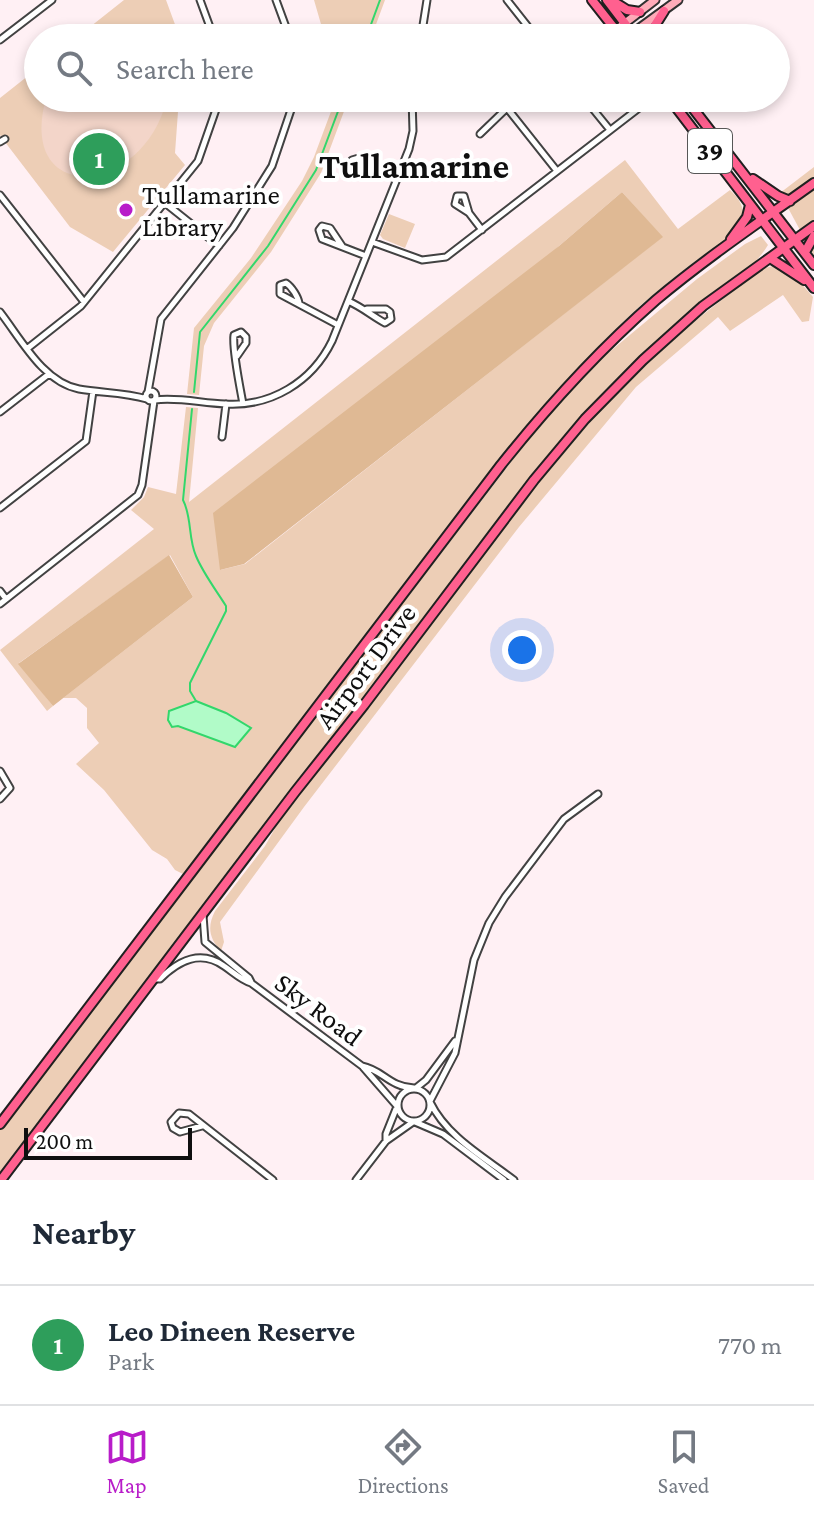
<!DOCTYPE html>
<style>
:root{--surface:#fff;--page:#f6f6f7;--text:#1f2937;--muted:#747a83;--line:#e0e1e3;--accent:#b81cc9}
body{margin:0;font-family:"Crimson Pro",serif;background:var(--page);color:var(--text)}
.scale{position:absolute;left:24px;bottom:20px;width:168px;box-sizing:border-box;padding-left:8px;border:4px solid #0f0f0f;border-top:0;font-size:22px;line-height:28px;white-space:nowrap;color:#0f0f0f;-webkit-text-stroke:6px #fff;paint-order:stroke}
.you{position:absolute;left:522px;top:650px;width:28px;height:28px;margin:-20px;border:6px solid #fff;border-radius:50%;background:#1a73e8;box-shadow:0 0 0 12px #1a73e833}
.badge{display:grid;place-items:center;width:52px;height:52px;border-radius:50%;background:var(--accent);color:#fff;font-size:26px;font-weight:700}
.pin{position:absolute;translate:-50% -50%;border:4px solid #fff;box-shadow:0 2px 8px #0006}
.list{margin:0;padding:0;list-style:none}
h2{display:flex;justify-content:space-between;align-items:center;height:104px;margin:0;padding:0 32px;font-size:34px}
h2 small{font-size:26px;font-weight:400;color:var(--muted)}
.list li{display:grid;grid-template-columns:52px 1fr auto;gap:24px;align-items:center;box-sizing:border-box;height:120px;padding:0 32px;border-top:2px solid var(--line)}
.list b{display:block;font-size:30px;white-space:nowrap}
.list p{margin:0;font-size:26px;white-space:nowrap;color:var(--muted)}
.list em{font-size:26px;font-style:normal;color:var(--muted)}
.icon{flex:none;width:44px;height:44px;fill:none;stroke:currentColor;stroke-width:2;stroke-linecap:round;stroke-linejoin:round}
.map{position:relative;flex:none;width:814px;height:1180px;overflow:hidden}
.search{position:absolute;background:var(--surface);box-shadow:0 4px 12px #0003;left:24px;right:24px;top:24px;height:88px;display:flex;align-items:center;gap:20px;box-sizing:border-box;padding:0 28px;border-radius:44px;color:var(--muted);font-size:30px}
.sheet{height:224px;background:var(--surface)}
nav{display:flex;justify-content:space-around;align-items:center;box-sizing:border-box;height:112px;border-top:2px solid var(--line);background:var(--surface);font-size:22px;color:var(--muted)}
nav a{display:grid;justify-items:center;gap:4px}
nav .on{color:var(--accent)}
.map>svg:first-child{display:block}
</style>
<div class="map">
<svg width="814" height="1180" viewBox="0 0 814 1180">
<rect width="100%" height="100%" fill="#fff0f4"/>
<!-- green -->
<path fill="#edceb6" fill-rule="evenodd" d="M124 0H166L180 38H76Z
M314 0H385L371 38H325Z
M38 68V98H179L175 153 185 165 113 252 70 227 5 142 0 135V98Z
M336 98H349L321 173 271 252 214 323 204 346 199 395 187 394 194 328 251 258 302 181 314 157Z
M625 160 678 229 730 190C739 198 747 210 741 222 731 239 709 251 694 262 676 276 658 290 641 305 590 352 543 407 499 460L183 874 175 870 167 859 152 850 104 790 76 764 99 743 87 728V708L76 698H63L193 597 170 555 19 663 53 706 47 711 0 650 154 529 131 510 144 497 148 487 176 494 186 407 198 408 189 502ZM622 192 662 237 245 564 220 570 559 246Z
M814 167V256L780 193Z
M389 214 415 224 405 248 383 239 380 235Z
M761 236 768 245C747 279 706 300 676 325 636 360 600 399 564 439L44 1119 0 1172V1130L527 441 589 369 697 279 745 244Z
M777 265 793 274 813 297 809 321 802 322 783 295 730 331 718 317 636 387 519 527 304 807 220 922 224 942 221 951C209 938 207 927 215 911L265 846 278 823 570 442 658 350 761 269Z"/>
<!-- forest -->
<path fill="#dfb994" d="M622 192 663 237 244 564 220 570 213 513 559 246Z
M169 555 193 597 53 706 18 664Z"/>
<!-- pitch -->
<path fill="#f3d5c9" d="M46 98H167C145 196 16 208 46 98Z"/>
<!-- water -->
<path fill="#b1fbc8" stroke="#32d76b" stroke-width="2" d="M196 701 226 713 251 728 235 747 178 726 172 727 168 720 169 711Z"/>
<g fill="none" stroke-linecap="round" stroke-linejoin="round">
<!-- stream -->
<path stroke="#32d76b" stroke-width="2" d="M366 38 380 0
M194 392 200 332 268 246 316 170 343 98
M192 409 183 500C192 517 188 538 196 556 203 573 216 590 226 606V611L190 683V691L196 701"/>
<defs>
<path id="street" d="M200 0 214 38
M276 0 290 38
M507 0 537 38
M421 33 445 38
M421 38 427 0
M0 40 52 0
M499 98 557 171
M584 98 610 130
M480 134 507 108
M0 142 5 139
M374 169H358L352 164V160L362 157 374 169 397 179
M0 195 84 302
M165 203 219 246
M469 213 464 196H457L455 204 469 213 482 230
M372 242 422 260 446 257 652 98
M342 246 330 228 322 226 319 230 322 239 366 256
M348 301C362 307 372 316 385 323L391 319 390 312 386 309H367
M299 303C298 297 292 287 286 283L280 285V294L338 325
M0 312C21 339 43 382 79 389 101 393 124 392 147 399
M28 348 81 306 198 161 220 98
M237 356 246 343V337L241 332 234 335C232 349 240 387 243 404
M146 396a5 5 0 1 1 10 0a5 5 0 1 1-10 0Z
M148 392 161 319 233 228 272 166 295 98
M155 400C178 397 201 403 225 404 271 407 312 382 332 341L409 149 413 131 412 98
M0 412 49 374
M222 437 226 404
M0 508 86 441 93 391
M0 591 6 599
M0 604 138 495 142 485 154 401
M0 771 10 788 0 799
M203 915 205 942 249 978 251 982
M154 979H160C178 961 200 949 224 966 233 972 241 980 251 983L362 1066C383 1070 389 1087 414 1088
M363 1067 397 1106
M416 1088 426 1080 455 1041
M398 1105a16 16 0 1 1 32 0a16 16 0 1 1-32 0Z
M430 1101 455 1053 474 960 489 923 505 897 564 819 598 794
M430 1102C447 1137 484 1157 514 1180
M415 1122 443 1134 504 1180
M202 1126 180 1132 173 1128 171 1122 179 1113 189 1114 273 1180
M386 1141V1134L396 1109
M356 1180 386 1141 413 1122"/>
<path id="secondary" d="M616 30 655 0
M626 38 678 0"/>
<path id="primary" d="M592 0 622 38
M607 0 636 38
M611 0 627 10 640 12
M647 38 664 11
M669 98 814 288
M685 98 814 265
M753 179 778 196 790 201
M731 239 747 217 750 205
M805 252 814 236
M770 258 804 280
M0 1124 501 465C548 406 599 350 656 300 706 258 761 221 814 183
M1 1180 295 792 364 705 534 480 585 419 643 360 703 306 814 226"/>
</defs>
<!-- street casing -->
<use href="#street" stroke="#424242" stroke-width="9"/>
<!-- secondary casing -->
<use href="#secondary" stroke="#313131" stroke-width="11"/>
<!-- primary casing -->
<use href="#primary" stroke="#202020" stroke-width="12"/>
<!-- street -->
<use href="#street" stroke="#fff" stroke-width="5"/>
<!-- secondary -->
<use href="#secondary" stroke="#ffabb9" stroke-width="7"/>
<!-- primary -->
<use href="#primary" stroke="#ff608f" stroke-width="8"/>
</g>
<!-- markers -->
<circle fill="#b81cc9" stroke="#fff" stroke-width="3" cx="126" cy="210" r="8"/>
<g text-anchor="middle" stroke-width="8" stroke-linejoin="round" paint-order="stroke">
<!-- shield labels -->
<rect fill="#fff" stroke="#575757" stroke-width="2" x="688" y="129" width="44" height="44" rx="6"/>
<g font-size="26" font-weight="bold" fill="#0f0f0f">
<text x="710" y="160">39</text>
</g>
<!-- poi labels -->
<g font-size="28" fill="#0f0f0f" stroke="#fff" text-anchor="start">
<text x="142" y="204">Tullamarine<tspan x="142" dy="32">Library</tspan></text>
</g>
<!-- street labels -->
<g font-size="28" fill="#0f0f0f" stroke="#fff">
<text transform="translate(365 666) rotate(-53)" y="10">Airport Drive</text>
<text transform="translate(319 1009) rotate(37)" y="10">Sky Road</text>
</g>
<!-- district labels -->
<g font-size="36" font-weight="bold" fill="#0f0f0f" stroke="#fff">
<text x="414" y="178">Tullamarine</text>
</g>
</g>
</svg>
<div class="scale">200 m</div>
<div class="you"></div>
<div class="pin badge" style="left:99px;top:159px;background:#2e9e5b">1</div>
<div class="search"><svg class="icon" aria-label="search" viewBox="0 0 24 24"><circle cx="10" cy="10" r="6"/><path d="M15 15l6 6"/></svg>Search here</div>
</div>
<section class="sheet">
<h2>Nearby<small></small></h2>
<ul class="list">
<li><span class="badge" style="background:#2e9e5b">1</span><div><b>Leo Dineen Reserve</b><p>Park</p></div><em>770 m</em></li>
</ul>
</section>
<nav>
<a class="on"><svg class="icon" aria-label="map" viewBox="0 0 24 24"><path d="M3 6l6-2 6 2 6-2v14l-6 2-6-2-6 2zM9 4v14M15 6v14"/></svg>Map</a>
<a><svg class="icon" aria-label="directions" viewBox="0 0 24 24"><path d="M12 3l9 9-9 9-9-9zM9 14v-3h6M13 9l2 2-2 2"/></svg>Directions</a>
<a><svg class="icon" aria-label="saved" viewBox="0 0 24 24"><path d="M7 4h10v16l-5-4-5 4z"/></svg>Saved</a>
</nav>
